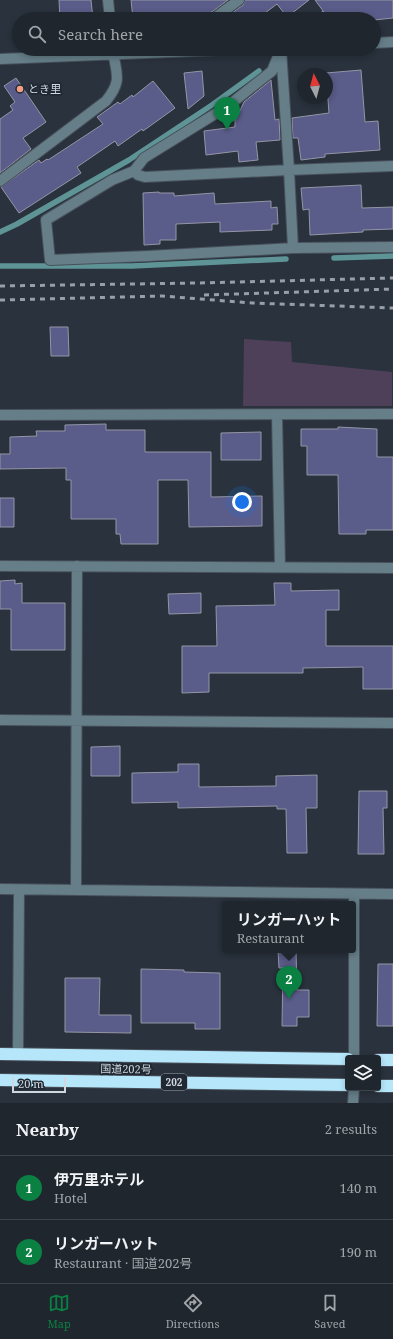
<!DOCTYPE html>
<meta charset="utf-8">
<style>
:root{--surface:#1f262e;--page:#2c323a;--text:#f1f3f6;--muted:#a1a5aa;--line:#3c434a;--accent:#0b8043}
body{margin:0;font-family:"Noto Serif","Noto Sans JP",serif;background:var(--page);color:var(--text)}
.controls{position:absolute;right:12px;bottom:12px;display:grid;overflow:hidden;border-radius:4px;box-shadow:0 2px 6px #0003}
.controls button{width:36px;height:36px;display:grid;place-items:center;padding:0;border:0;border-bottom:1px solid var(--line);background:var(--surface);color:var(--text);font:20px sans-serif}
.compass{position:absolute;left:297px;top:68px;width:36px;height:36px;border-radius:50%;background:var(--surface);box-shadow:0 2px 6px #0003;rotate:354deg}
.scale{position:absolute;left:12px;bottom:10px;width:54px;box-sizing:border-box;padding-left:4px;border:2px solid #d1d7de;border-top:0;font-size:11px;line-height:14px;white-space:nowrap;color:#d1d7de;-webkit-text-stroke:3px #1f2833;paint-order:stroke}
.you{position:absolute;left:242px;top:502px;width:14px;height:14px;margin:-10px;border:3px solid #fff;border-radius:50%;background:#1a73e8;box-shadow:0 0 0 6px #1a73e833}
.badge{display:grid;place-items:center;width:26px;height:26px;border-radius:50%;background:var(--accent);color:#fff;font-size:13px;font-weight:700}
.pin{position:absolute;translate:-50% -33px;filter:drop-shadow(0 1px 2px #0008)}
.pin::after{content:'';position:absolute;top:21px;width:14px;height:12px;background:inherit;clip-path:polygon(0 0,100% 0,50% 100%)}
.popup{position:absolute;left:222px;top:901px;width:134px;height:52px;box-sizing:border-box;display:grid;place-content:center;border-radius:4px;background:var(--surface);filter:drop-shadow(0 1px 3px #0005);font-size:13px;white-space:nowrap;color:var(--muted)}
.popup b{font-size:15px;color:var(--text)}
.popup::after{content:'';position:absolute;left:50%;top:100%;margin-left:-8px;border:8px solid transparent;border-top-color:var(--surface)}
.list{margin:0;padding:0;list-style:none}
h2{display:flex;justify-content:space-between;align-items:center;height:52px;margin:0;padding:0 16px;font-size:17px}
h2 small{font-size:13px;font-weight:400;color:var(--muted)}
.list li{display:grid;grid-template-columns:26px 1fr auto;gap:12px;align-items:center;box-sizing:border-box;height:64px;padding:0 16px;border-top:1px solid var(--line)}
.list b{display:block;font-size:15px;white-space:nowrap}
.list p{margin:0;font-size:13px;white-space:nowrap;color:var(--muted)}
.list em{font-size:13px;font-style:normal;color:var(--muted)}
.icon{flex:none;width:22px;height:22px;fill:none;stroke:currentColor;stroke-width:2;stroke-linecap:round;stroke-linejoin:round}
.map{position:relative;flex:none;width:393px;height:1103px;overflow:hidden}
.search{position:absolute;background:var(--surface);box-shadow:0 2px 6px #0003;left:12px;right:12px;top:12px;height:44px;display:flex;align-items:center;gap:10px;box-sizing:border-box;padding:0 14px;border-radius:22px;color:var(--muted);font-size:15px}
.sheet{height:180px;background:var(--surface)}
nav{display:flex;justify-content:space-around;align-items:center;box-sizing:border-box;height:56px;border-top:1px solid var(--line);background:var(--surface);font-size:11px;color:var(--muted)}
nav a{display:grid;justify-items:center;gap:2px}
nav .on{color:var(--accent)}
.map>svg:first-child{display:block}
</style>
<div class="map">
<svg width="393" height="1103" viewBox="0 0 393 1103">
<rect width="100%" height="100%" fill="#29323d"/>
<!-- green -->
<path fill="#4f405a" d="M244 339 291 342 292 362 392 372V406H243Z"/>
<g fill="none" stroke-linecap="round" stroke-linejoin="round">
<!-- stream -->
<path stroke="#5f9497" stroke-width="5.5" d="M316 19 342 0
M0 232 17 224 129 160 212 105 259 71
M334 258 393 256
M0 266H132L286 259"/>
</g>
<!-- building -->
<path fill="#5a5c89" stroke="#9496a6" d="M59 0H91L93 19H60Z
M131 0H228L209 14 207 19H133Z
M245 0H309L287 17 277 4 257 19H224L243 5Z
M315 0H393V18L374 20 329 19Z
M361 70 365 122 378 121 380 150 325 154V157L301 160 298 138H293L292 118 329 113 326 73Z
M202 71 204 96 188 109 184 73Z
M16 78 46 122 23 138 31 149 0 173V119L13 110 10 106 15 102 4 86Z
M271 80 275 120 279 119 280 140 256 142 258 160 239 162 238 151 206 155 204 131 235 127V121L244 102Z
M153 81 175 108 143 131 142 129 118 146 115 141 77 167 81 173 19 213 1 187 39 160 41 163 47 159 48 160 103 124 97 117 118 102 120 104 132 95 133 97Z
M361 185 362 208 393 207V229L363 230V232L310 235 309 209 303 210 301 188Z
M159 192V193H174V196L214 193 215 204 271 201V208L277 207 278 224H272V230L220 232V222L176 224V240H160V244L144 245 143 193Z
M50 327H68L69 356H51Z
M106 424V430H145V452H211V497L262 496V526L189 527 188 480H158V544H121L120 534H116V519H71V480H66V468L0 469V454H10V437L37 436 36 431H65V425Z
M338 427 377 429V457H393V530H366V534H339L338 475H307V446H301V429H338Z
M261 432V460H221V433Z
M0 498H14V527H0Z
M15 580V584L22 583V603H65V650H11V609H0V581Z
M274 583H291V591L339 590V610H326V646H393V689H363V667L303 668V673H209V692L182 693V646H217L216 606 275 605Z
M201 593V613L169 614 168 594Z
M120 746V776H91V747Z
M178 764H199V787L276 786V776L317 775V808H306L307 853H287L286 809H277V806L178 808V802L132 803V773L178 772Z
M359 791H387V808H383L384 854H358Z
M278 950H296L297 990H309V1017H297V1026H282L283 968H279Z
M378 964H393V1026H377Z
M141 969 184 970V972L220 973V1029H195V1023H141Z
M65 978H100L99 1015H131V1033L65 1032Z"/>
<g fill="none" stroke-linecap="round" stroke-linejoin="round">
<defs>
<path id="minor" d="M108 0 110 19
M213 19 239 0
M374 43 393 42
M281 49 272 71 228 106 144 158 134 171 138 175 145 177 289 170 281 49
M0 59 244 49
M134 171 112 180 46 220 50 260 148 256 293 248 393 247
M0 181 106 101C124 79 115 73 113 49
M293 248 289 170 393 166
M0 415 393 414
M277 415 280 567
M0 566 393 568
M0 720 393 723
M0 889 393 894
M76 890 77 566
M354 894V1058
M18 1054 19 890
M353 1103 354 1088"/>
<path id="highway" d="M0 1054 348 1059
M378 1060H393
M0 1080 348 1085
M378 1086H393"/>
</defs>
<!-- minor casing -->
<use href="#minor" stroke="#47505a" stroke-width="12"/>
<!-- highway casing -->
<use href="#highway" stroke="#47505a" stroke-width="14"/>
<!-- minor -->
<use href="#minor" stroke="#657e88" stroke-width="10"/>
<!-- highway -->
<use href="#highway" stroke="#b5e6fa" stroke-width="12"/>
<!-- rail -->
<path stroke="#989fa8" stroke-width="3" stroke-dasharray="5 5" stroke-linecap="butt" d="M0 286 198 283 393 278
M204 295 393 289
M0 300 162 296 252 303 393 308"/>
</g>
<!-- markers -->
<circle fill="#f49e88" stroke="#1f2833" stroke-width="1.5" cx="20" cy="89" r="4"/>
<g text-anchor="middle" stroke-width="3.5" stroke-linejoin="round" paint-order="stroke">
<!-- shield labels -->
<rect fill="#1f2833" stroke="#9ca2ab" stroke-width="1" x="161" y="1074" width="26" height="16" rx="3"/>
<g font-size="10" font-weight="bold" fill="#d1d7de">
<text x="174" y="1086">202</text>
</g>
<!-- poi labels -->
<g font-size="11" fill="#d1d7de" stroke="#1f2833" text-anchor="start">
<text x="28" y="93">とき里</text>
</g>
<!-- street labels -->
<g font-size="11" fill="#d1d7de" stroke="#1f2833">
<text transform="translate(126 1069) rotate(1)" y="4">国道202号</text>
</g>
</g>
</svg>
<div class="controls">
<button><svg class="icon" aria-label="layers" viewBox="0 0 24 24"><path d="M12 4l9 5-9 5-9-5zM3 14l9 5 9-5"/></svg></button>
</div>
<svg class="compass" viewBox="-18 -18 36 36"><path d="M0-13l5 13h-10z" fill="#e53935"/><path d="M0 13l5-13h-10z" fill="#a1a5aa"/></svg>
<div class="scale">20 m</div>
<div class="you"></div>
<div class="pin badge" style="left:227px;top:130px">1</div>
<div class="pin badge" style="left:289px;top:999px">2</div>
<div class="popup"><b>リンガーハット</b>Restaurant</div>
<div class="search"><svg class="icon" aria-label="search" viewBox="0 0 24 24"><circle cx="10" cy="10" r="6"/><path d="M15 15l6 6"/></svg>Search here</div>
</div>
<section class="sheet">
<h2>Nearby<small>2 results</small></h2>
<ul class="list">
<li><span class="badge">1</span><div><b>伊万里ホテル</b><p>Hotel</p></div><em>140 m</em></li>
<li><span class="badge">2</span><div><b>リンガーハット</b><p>Restaurant · 国道202号</p></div><em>190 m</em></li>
</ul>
</section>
<nav>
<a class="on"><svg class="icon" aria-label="map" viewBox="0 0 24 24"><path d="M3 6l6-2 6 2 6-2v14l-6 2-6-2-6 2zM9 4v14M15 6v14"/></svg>Map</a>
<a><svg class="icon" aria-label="directions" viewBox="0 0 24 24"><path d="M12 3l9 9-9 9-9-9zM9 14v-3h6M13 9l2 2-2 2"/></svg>Directions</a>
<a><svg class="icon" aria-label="saved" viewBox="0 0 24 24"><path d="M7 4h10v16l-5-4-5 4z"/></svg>Saved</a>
</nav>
